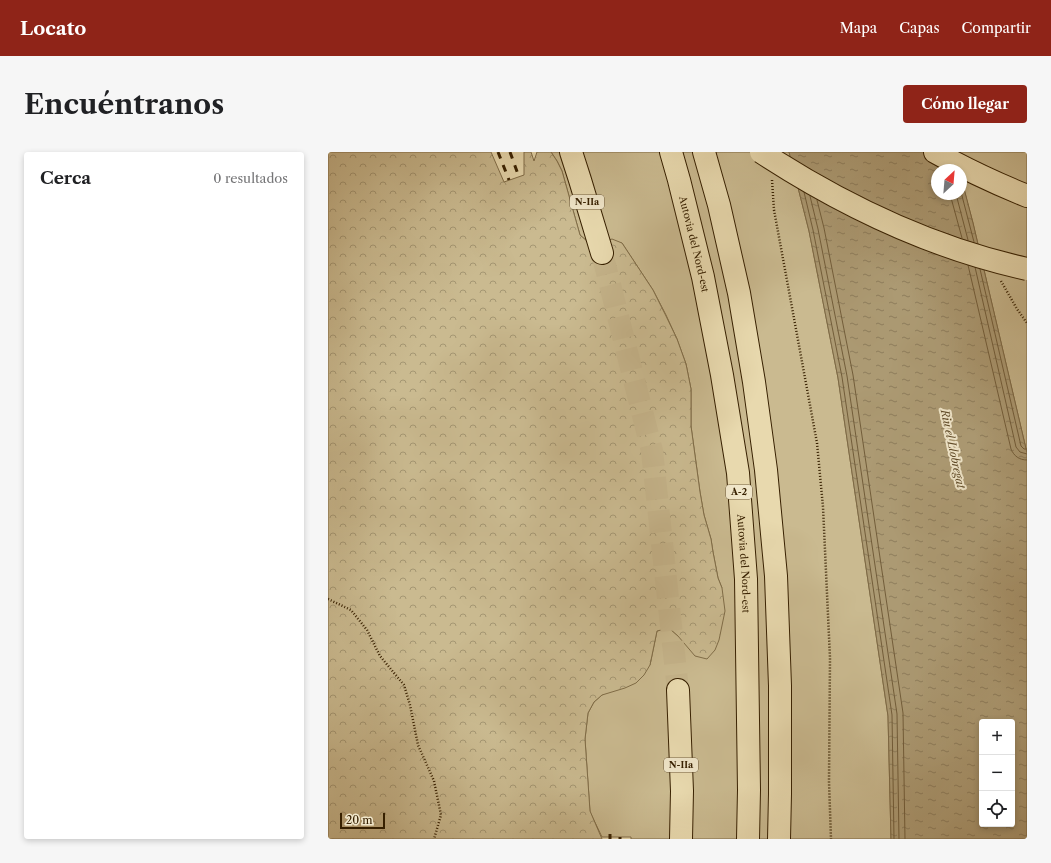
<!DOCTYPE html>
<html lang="es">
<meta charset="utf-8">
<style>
:root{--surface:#fff;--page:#f6f6f6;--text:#202124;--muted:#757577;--line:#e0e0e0;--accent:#8f2418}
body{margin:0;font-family:"Libre Caslon Text",serif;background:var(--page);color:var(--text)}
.controls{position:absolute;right:12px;bottom:12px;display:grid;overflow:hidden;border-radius:4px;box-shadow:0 2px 6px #0003}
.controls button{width:36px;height:36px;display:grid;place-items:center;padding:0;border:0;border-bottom:1px solid var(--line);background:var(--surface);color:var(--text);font:20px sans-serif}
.compass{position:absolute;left:603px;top:12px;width:36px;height:36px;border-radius:50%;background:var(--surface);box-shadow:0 2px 6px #0003;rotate:26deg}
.scale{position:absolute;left:12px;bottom:10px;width:45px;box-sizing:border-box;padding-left:4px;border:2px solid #372000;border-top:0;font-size:11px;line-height:14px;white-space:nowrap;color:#372000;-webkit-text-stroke:3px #f0e6ca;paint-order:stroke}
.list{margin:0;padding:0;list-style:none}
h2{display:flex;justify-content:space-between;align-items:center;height:52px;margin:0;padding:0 16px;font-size:17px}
h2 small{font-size:13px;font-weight:400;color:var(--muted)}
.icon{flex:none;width:22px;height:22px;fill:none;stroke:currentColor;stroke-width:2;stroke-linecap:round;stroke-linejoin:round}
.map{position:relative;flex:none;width:699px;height:687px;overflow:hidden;border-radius:4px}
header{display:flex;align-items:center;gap:24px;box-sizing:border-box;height:56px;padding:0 20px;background:var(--accent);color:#fff}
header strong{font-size:19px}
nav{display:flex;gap:22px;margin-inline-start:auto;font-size:14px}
.intro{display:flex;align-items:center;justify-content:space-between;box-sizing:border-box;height:96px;padding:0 24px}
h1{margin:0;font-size:28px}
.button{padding:10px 18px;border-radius:4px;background:var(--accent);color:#fff;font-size:14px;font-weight:700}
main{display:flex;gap:24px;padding:0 24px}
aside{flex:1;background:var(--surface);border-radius:4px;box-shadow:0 2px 6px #0003}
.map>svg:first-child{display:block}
</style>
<header>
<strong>Locato</strong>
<nav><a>Mapa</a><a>Capas</a><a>Compartir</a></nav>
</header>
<div class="intro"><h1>Encuéntranos</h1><a class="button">Cómo llegar</a></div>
<main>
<aside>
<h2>Cerca<small>0 resultados</small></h2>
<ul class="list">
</ul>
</aside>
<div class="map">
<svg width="699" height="687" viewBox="0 0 699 687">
<defs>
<pattern id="forest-crowns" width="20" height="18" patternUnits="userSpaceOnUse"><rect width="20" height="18" fill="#caba90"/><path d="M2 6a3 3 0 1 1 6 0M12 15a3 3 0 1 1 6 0" fill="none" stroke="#a59773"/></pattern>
<pattern id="water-ripples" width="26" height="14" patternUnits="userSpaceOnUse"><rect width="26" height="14" fill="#ac9a73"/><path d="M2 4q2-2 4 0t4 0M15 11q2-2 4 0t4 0" fill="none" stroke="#8d7d5c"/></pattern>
</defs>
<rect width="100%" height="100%" fill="#e8d9ae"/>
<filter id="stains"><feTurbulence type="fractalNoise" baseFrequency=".005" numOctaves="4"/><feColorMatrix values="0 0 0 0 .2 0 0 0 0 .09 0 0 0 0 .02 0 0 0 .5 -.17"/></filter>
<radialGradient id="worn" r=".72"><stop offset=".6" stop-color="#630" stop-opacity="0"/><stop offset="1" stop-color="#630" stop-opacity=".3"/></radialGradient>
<!-- green -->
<path fill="#caba90" stroke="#806d48" d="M223 0H461L481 79 510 226 560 564 563 687H303V685H274L262 660 257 587 260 561 266 550 274 543 322 513 329 479 341 476 350 484 394 436 390 426 385 400 383 387 376 363 372 340 363 274V237L358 212 349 187 338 163 325 138 294 91 260 90 252 83 234 19 229 9Z
M626 0H699V301L645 71Z"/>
<!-- forest -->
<path fill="url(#forest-crowns)" stroke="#806d48" d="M0 0H163L176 30 196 23V0H203L206 9 209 0H223L229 9 234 19 252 83 260 90 271 91 284 87 294 91 325 138 338 164 349 187 358 212 363 237V274L372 340 376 363 383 387 385 400 390 426 394 436 397 459 391 488 387 498 379 507 367 504 350 484 341 476 329 479 322 513 316 523 308 531 297 536 274 543 266 550 260 561 257 587 262 659 274 687H0Z"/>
<!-- water -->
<path fill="url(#water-ripples)" stroke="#7d6945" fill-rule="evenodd" d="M461 0H626L631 18H609V42H633V25L645 71 699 301V687H563L560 564 510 226 481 79ZM654 570H684V672H654Z"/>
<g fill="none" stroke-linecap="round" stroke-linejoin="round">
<!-- shore -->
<path stroke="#725d3a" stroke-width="1" d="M476 40 485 78 514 225 564 563 566 687
M633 40 646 90
M622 42 634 86
M628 42 640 88
M482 44 490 77 519 224 569 562 571 687
M489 48 496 76 525 223 575 561 577 687
M640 113 683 297C686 304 691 308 699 308
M647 115 688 295 692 300 699 302
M652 117 693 294 696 297H699"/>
<!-- primary-tunnel -->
<path stroke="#c5b48b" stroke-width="22" stroke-dasharray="22 11" stroke-linecap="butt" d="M274 101 324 299 350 538"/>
<defs>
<path id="primary" d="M243 0 252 28 274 101
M350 538 354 639 353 687"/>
<g id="highway">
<path id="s1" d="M343 0 351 28 375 125 394 223 410 321 418 427 421 638 420 687"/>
<path d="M376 0 391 53 411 141 426 230 438 318 448 424 452 534V642L451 687"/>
<path d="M607 0C637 17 667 31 699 44"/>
</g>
</defs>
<!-- primary casing -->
<use href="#primary" stroke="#372000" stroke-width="24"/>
<!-- highway casing -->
<use href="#highway" stroke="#372000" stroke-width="24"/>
<!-- path -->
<path stroke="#372000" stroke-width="2.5" stroke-dasharray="1 2" stroke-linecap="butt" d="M444 28 446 58 489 291 495 355 502 506 501 630 503 687
M673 129 689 157 699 171
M0 447 23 458 39 478 52 504 76 533 82 553 90 593 106 629 113 663 106 687"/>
<!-- primary -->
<use href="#primary" stroke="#e8d9ae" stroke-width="22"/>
<!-- highway -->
<use href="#highway" stroke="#e8d9ae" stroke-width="22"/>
<!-- rail -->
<path stroke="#372000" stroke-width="3" stroke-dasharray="7 7" stroke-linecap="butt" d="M170 0 181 28
M182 0 191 25
M282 687V682
M292 687V685"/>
<defs>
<path id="highway-bridge" d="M433 0C514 53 604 96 699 117"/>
</defs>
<!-- highway-bridge casing -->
<use href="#highway-bridge" stroke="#372000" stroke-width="24" stroke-linecap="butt"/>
<!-- highway-bridge -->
<use href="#highway-bridge" stroke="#e8d9ae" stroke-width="22"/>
</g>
<g text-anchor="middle" stroke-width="4" stroke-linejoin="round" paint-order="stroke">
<!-- shield labels -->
<g fill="#f0e6ca" stroke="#6e5b3d" stroke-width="1">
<rect x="242" y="43" width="34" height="14" rx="3"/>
<rect x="398" y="333" width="26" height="14" rx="3"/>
<rect x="336" y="606" width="34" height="14" rx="3"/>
</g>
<g font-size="9" font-weight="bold" fill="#372000">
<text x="259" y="53">N-IIa</text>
<text x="411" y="343">A-2</text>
<text x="353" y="616">N-IIa</text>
</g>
<!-- street labels -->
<g font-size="10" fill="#372000" stroke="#f0e6ca">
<text dy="4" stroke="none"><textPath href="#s1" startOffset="95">Autovia del Nord-est</textPath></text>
<text dy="4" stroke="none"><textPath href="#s1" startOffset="419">Autovia del Nord-est</textPath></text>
</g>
<!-- water labels -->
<g font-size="11" font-style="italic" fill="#604b28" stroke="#f0e6ca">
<text transform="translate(625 297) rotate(78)" y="4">Riu el Llobregat</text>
</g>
</g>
<rect width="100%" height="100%" filter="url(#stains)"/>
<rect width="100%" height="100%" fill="url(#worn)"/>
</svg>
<div class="controls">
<button>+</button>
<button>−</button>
<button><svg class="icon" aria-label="locate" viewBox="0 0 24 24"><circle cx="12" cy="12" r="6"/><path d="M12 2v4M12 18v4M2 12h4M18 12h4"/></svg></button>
</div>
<svg class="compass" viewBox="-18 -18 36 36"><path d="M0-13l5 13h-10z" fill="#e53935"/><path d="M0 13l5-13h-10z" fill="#757577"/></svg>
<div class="scale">20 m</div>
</div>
</main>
